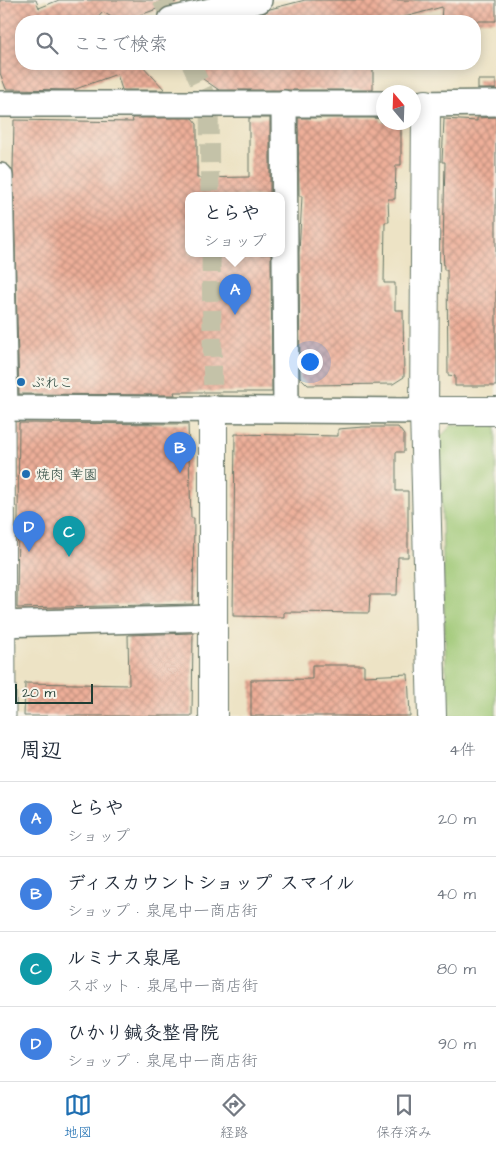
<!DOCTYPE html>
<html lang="ja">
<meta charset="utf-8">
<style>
:root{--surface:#fff;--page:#f6f6f7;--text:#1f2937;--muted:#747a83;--line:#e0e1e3;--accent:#1f6fb2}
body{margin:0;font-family:"Architects Daughter","Klee One",sans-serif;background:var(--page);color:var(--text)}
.compass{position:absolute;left:376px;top:85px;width:45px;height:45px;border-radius:50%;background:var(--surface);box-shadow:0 2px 12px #0003;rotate:341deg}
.scale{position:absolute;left:15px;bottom:12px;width:78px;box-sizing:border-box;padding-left:5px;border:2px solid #1f3d34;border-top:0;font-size:14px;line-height:18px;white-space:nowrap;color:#1f3d34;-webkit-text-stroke:4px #f7f3e8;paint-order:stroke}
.you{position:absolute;left:309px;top:361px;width:18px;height:18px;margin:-12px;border:4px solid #fff;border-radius:50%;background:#1a73e8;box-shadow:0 0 0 8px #1a73e833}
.badge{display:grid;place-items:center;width:32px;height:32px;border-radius:50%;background:var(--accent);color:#fff;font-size:16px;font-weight:700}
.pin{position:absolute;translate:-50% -41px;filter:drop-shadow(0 1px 2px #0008)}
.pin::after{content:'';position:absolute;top:26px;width:18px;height:15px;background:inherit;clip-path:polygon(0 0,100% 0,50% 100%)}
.popup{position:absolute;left:185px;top:192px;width:100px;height:65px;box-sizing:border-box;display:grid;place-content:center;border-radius:10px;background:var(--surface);filter:drop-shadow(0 1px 4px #0005);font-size:16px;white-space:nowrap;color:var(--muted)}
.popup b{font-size:19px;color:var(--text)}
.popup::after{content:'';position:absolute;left:50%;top:100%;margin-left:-10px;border:10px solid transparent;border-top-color:var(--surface)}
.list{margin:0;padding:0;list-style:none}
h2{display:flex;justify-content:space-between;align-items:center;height:65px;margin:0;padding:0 20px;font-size:21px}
h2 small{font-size:16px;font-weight:400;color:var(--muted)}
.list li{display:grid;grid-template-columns:32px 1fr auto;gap:15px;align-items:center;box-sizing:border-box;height:75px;padding:0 20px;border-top:1px solid var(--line)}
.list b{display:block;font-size:19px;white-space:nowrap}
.list p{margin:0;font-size:16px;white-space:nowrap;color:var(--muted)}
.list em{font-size:16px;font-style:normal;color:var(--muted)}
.icon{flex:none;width:28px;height:28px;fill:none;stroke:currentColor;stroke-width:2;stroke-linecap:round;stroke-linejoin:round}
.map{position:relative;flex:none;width:496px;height:716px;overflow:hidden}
.search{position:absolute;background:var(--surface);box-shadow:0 2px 12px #0003;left:15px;right:15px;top:15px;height:55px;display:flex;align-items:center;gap:12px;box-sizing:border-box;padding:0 18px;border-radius:20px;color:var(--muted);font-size:19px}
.sheet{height:365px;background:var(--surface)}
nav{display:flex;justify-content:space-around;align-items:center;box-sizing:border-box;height:70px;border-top:1px solid var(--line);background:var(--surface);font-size:14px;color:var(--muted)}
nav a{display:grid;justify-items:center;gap:2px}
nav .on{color:var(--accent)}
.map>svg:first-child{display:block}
</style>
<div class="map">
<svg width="496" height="716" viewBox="0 0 496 716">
<defs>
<pattern id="building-cross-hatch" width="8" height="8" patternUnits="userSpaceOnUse" patternTransform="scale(1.25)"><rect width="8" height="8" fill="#eeaf99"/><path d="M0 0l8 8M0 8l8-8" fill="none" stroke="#c0907e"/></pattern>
</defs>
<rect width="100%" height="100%" fill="#f7f3e8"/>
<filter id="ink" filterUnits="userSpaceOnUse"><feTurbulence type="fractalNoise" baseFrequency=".02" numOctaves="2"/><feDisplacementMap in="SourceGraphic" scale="10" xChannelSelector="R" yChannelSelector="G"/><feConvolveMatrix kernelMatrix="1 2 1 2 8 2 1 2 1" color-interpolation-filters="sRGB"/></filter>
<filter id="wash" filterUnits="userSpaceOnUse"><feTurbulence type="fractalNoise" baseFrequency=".0096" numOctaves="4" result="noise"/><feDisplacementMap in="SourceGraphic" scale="20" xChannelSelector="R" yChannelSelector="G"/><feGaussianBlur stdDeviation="1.12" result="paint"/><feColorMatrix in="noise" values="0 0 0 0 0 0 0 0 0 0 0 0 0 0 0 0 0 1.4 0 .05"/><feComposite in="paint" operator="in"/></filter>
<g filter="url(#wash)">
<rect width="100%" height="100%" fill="#ede3c5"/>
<!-- green -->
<path fill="#9dc773" stroke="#5e8254" d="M452 425H496V716H447L440 437Z"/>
<g id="blocks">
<!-- building -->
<path fill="url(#building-cross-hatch)" d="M0 0H36L39 8 59 0H175L176 2 124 21H118L103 12 95 21H21V64H141L165 90H122L117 74 73 90 6 89 0 73Z
M305 0H496V21H441L442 7 390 21H251L250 17 263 14 270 9Z
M181 64H373V90H219Z
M478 80H496V89H478Z
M496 117V386H455V376L448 375 447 270H444L443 247 445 162H442L444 119 477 121V118Z
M132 118H192L197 124V178L249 177V118H270V196H189V254H271L272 392H174L175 395 19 394 13 170 14 120 133 122Z
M298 118H373L381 119V122H401V165H396L395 199H388L389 222H385L384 283H395V310H403L404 377 393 384 308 385 300 377 299 253 302 196H299Z
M19 423 188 424 191 518H194L193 604 17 608Z
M363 427H398L404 435V452H396V491H408V557H398L397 595H370L369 613 284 612V617L233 616 235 434 338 436V429Z
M193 633 192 716H24L25 683 129 685 128 635Z
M312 665H364V676L408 674 410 716H251V680L312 679Z"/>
</g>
</g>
<g filter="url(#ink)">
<use href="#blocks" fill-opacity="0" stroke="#677767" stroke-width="1"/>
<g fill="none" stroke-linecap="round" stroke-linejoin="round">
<!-- pedestrian-tunnel -->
<path stroke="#c4c2a8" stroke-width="19" stroke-dasharray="19 9" stroke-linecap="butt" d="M162 0 172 21
M191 64 209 103 210 196
M211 254 213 410"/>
<defs>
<path id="pedestrian" d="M5 408 6 716"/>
<path id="minor" d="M171 20 259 0
M284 103 286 410
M0 104H384
M414 104 496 103
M0 176 5 408
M0 408 424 411
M0 624 212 618"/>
<path id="tertiary" d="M426 104 424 411 432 716
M213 410V716
M424 411H496"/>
</defs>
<!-- pedestrian casing -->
<use href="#pedestrian" stroke="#677767" stroke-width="21"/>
<!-- minor casing -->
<use href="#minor" stroke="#677767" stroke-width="28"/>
<!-- tertiary casing -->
<use href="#tertiary" stroke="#677767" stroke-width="30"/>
<!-- pedestrian -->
<use href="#pedestrian" stroke="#fff" stroke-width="19"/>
<!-- minor -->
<use href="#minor" stroke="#fff" stroke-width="25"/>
<!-- tertiary -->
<use href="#tertiary" stroke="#fff" stroke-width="28"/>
</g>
</g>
<!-- markers -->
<g fill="#1f6fb2" stroke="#f7f3e8" stroke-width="2">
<circle cx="21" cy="382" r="5"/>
<circle cx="26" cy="474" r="5"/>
</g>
<g text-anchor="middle" stroke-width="4.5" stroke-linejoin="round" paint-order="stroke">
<!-- poi labels -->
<g font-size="14" fill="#1f3d34" stroke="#f7f3e8" text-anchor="start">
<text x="31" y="387">ぷれこ</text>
<text x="36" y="479">焼肉 幸園</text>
</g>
</g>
</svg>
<svg class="compass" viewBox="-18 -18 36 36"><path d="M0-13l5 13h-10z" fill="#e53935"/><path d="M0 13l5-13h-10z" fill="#747a83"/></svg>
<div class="scale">20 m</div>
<div class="you"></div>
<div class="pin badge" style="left:235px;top:315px;background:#3f7fe0">A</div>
<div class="popup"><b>とらや</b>ショップ</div>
<div class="pin badge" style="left:180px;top:473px;background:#3f7fe0">B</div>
<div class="pin badge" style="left:69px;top:557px;background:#0f9aa8">C</div>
<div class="pin badge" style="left:29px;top:552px;background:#3f7fe0">D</div>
<div class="search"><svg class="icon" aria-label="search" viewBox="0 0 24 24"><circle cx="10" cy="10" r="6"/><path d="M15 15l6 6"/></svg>ここで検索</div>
</div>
<section class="sheet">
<h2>周辺<small>4件</small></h2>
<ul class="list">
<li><span class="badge" style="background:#3f7fe0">A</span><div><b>とらや</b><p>ショップ</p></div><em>20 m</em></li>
<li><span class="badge" style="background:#3f7fe0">B</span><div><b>ディスカウントショップ スマイル</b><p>ショップ · 泉尾中一商店街</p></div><em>40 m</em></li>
<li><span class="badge" style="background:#0f9aa8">C</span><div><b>ルミナス泉尾</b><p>スポット · 泉尾中一商店街</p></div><em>80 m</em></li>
<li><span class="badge" style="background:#3f7fe0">D</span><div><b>ひかり鍼灸整骨院</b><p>ショップ · 泉尾中一商店街</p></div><em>90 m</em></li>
</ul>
</section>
<nav>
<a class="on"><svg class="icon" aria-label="map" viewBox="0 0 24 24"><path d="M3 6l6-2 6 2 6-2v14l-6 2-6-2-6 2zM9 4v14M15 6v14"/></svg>地図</a>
<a><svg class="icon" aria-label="directions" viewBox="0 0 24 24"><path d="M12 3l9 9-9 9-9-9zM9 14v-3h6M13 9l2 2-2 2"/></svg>経路</a>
<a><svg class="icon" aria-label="saved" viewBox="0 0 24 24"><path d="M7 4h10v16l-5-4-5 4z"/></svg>保存済み</a>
</nav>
